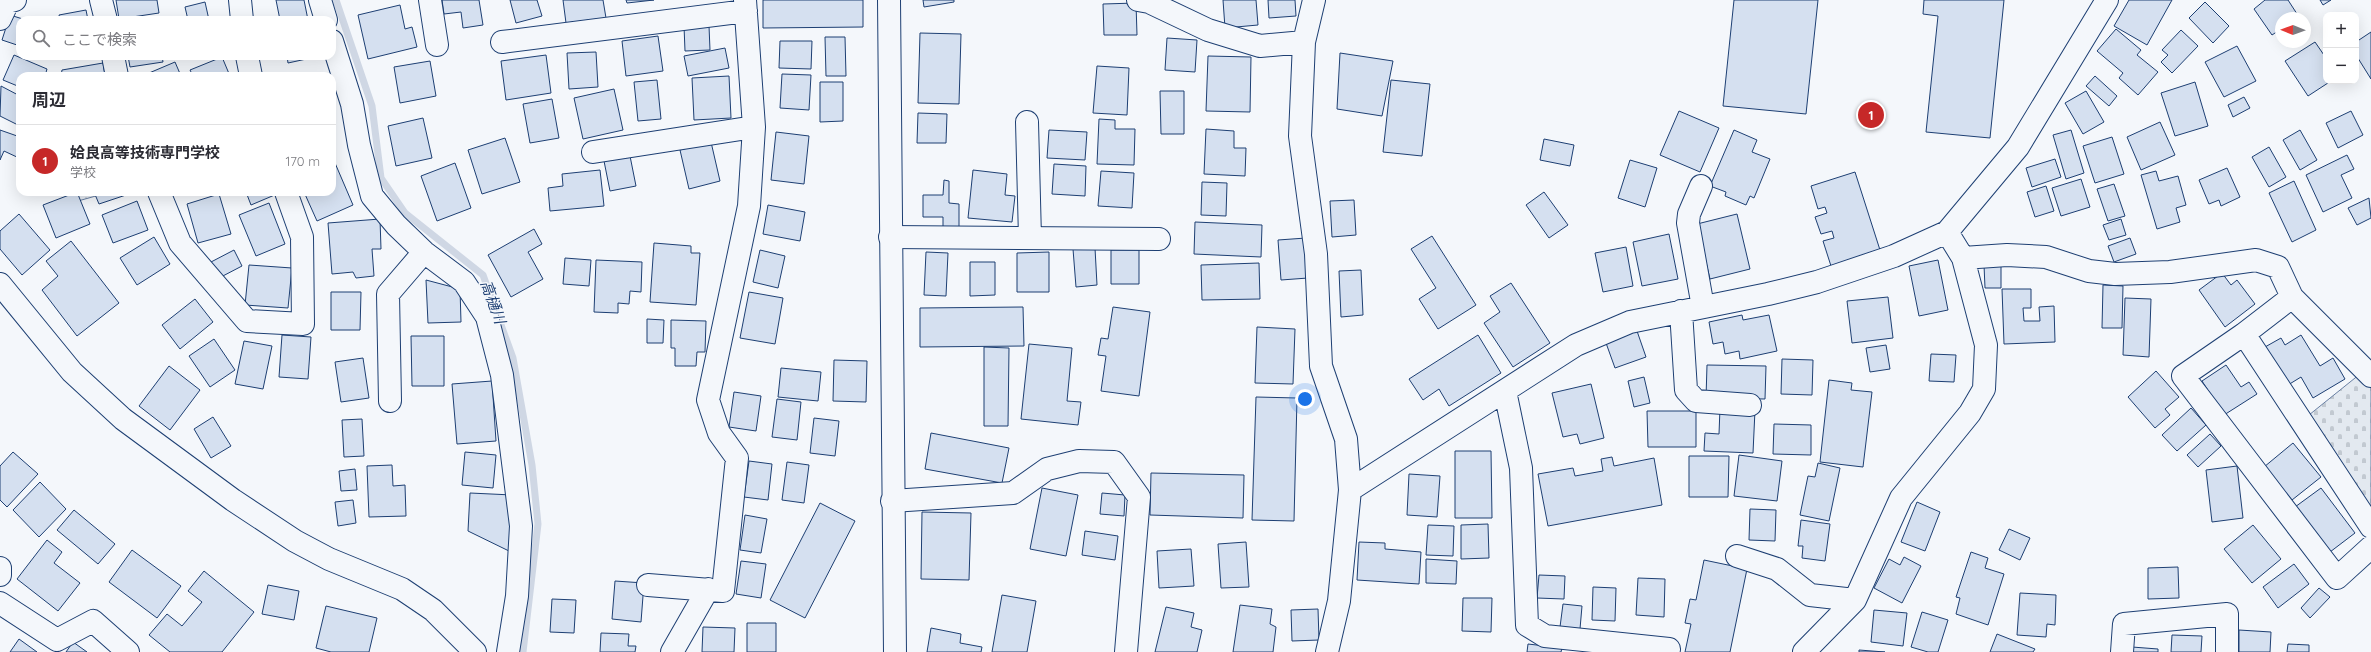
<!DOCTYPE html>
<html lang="ja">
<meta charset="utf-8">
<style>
:root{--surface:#fff;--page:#f7f7f7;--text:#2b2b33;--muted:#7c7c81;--line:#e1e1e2;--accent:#c62828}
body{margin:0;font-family:Quicksand,"Noto Sans JP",sans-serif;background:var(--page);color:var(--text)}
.controls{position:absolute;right:12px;top:12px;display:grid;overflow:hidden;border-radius:8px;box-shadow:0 4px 16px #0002}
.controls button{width:36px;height:36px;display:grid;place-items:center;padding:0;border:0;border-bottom:1px solid var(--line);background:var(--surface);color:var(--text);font:20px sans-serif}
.compass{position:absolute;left:2275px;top:12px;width:36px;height:36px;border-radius:50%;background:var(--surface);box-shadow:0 4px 16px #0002;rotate:271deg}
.you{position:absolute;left:1305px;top:399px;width:14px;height:14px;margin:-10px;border:3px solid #fff;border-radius:50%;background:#1a73e8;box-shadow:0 0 0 6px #1a73e833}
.badge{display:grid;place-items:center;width:26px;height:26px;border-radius:50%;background:var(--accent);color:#fff;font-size:13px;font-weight:700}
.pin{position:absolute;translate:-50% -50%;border:2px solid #fff;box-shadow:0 1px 4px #0006}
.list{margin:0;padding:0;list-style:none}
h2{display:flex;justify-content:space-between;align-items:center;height:52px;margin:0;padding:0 16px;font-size:17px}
h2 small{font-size:13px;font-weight:400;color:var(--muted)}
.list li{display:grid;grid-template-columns:26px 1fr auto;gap:12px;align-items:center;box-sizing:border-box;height:72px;padding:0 16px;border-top:1px solid var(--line)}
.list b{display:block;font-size:15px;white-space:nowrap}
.list p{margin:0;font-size:13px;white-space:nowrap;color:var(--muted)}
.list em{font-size:13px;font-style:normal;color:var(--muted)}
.icon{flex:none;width:22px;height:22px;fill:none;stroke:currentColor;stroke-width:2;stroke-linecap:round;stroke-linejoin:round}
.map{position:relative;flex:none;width:2371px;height:652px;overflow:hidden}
.search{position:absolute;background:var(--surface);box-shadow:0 4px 16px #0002;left:16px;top:16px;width:320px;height:44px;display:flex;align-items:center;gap:10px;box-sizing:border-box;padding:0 14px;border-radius:12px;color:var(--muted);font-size:15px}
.panel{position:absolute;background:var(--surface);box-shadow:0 4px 16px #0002;left:16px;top:72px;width:320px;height:124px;border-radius:12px}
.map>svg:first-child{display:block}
</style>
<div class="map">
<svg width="2371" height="652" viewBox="0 0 2371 652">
<defs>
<pattern id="green-dots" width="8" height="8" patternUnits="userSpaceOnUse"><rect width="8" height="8" fill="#e3e9f0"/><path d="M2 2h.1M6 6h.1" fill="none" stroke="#c2c9d1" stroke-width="1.8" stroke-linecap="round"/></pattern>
<pattern id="cemetery-stones" width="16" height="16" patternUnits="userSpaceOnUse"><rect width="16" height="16" fill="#e3e9f0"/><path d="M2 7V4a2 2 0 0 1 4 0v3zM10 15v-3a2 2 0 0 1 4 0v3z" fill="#c2c9d1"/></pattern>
</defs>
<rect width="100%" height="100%" fill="#f4f7fb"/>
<!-- green -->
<path fill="url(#green-dots)" stroke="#687fa3" d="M67 192H110L78 201Z"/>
<!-- cemetery -->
<path fill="url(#cemetery-stones)" stroke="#687fa3" d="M2360 374 2371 384V507L2304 419Z"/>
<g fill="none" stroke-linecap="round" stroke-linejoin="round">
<!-- stream -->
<path stroke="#cfd7e4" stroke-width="7" d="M336 0 372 106 381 178 405 213 483 275 513 358 532 465 538 524 523 652"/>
</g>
<!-- building -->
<path fill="#d5e0f0" stroke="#1d3f73" d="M116 0H157L159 13 119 19Z
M276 0H304L308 20H280Z
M442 0H479L483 25 463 28 461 12 444 14Z
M510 0H537L542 16 516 23Z
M563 0H603L606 18 566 23Z
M626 0H654L627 3Z
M763 0H863V27L763 28Z
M923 0H954V2L924 7Z
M1223 0H1256L1258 25 1225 28Z
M1268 0H1295L1296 16 1269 18Z
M1734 0H1818L1806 114 1723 106Z
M1924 0H2004L1990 138 1926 132 1938 16 1923 14Z
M2129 0H2172L2147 45 2114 26Z
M2288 0 2299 17 2281 18V29L2272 35 2254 9 2265 0Z
M2320 0H2331L2323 5Z
M205 2 209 20H188L185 7Z
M2205 2 2229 26 2213 43 2189 18Z
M1136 3 1137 35H1104L1103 4Z
M400 5 405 29 412 27 417 47 368 59 358 15Z
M86 10 88 20H60L59 15Z
M10 15 26 20H20V46L2 40Z
M684 26H709L710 50 685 51Z
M2116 29 2141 50 2137 55 2158 72 2138 95 2119 78 2123 73 2097 51Z
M2181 30 2198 46 2172 73 2161 62 2168 55 2162 50Z
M2371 32V79L2356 55V42Z
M920 33 961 34 959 104 918 103Z
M658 36 663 71 626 76 622 41Z
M825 37H845L846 76H826Z
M1167 38 1197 40 1195 72 1165 70Z
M780 41H812L811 69 779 68Z
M2315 42 2326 58V81H2331L2308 96 2285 61Z
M2237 46 2256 81 2224 97 2205 62Z
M725 48 729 68 688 76 684 56Z
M596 52 598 87 569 89 567 53Z
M1340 53 1393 61 1382 116 1337 109Z
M14 55 47 69 45 76H20V87L3 80Z
M546 55 551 93 506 100 501 61Z
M128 56H162L163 62 130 67Z
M287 56H310L311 58 288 63Z
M1208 56 1251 57 1250 112 1206 111Z
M222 57 230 76H193L190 70Z
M430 61 436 96 400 103 394 67Z
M175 62 181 76H142Z
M103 63 105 76H61L62 70Z
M1097 66 1129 68 1127 115 1093 113Z
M782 74 811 75 809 110 780 108Z
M729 76 731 118 694 120 692 78Z
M2095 76 2117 96 2109 106 2086 86Z
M657 80 661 119 638 121 634 82Z
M1391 80 1430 84 1422 156 1383 152Z
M820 82H843V121L820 122Z
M2195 82 2208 126 2175 136 2161 93Z
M1 86 20 96V126L0 116Z
M614 89 623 130 583 139 574 98Z
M1160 91H1184V134H1161Z
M2086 91 2104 122 2083 134 2065 103Z
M2244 97 2250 108 2233 117 2228 105Z
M552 99 559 138 530 143 523 104Z
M1679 111 1719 128 1700 172 1660 155Z
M2351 111 2363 135 2338 148 2326 123Z
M918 113 947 114 946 143H917Z
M423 118 432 158 396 166 388 126Z
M1099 119 1115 120V129H1135L1134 165 1097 164Z
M2160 122 2175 155 2141 170 2127 137Z
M1206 129 1234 131V148H1246L1245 176 1204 174Z
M0 130 20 137 19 158 4 151 0 160Z
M1049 130 1087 132 1085 160 1047 158Z
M1734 130 1757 140 1752 152 1770 159 1754 198 1750 196 1746 205 1725 196 1726 192 1710 186Z
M2071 130 2084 173 2066 179 2053 135Z
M2300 130 2317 160 2300 170 2283 140Z
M776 132 809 136 804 184 771 180Z
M2112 137 2124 174 2095 183 2083 146Z
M505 138 520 182 482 194 468 150Z
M1544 139 1574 145 1570 166 1540 160Z
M711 142 720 181 689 189 680 150Z
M2269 147 2286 177 2269 187 2252 157Z
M2347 155 2354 169 2341 175 2352 198 2323 212 2306 175Z
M332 156 353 205 317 221 304 192H332Z
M630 156 636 186 610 191 604 161Z
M2055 159 2061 177 2032 187 2026 168Z
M1630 160 1657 168 1645 207 1618 198Z
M455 163 471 208 437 221 421 176Z
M1054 164 1086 166 1085 196 1052 194Z
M2227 168 2240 197 2221 206 2219 200 2209 204 2199 180Z
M600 170 604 206 550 211 548 188 563 186 562 174Z
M973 170 1007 174 1005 195 1015 196 1012 222 968 218Z
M1101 171 1134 173 1132 208 1098 206Z
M2156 171 2159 181 2178 176 2186 205 2176 208 2180 222 2157 229 2141 175Z
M1855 172 1880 250 1831 266 1823 241 1834 238 1832 231 1821 234 1815 217 1827 213 1825 207 1818 209 1811 186Z
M2081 179 2090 207 2061 216 2052 188Z
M944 180 949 181V203L959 204V228H943V217H923V195H943Z
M2294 181 2316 230 2292 242 2269 193Z
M1202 182 1227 183 1226 216 1201 215Z
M2114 184 2125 216 2108 221 2097 189Z
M2046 186 2054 211 2035 217 2027 192Z
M77 192 90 224 56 238 43 205Z
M94 192H125L126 195 99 204Z
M246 192H276L277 194 251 205Z
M1544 192 1568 225 1549 238 1526 205Z
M219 194 231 234 198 243 187 204Z
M2369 198 2371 218 2357 225 2348 208Z
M1354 200 1356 235 1332 237 1330 201Z
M137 201 148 230 113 243 102 215Z
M269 203 285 244 256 256 239 215Z
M768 205 805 212 800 241 763 234Z
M19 214 50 250 22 275 0 249V231Z
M1737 214 1750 269 1710 279 1697 224Z
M380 219 381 249H372L374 276 356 278 353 272 332 274 328 223Z
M2121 219 2126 235 2109 240 2103 225Z
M1195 222 1262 225 1261 257 1194 254Z
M534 229 542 244 528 252 543 279 511 297 488 255Z
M1669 234 1678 279 1642 286 1633 242Z
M1432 236 1476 305 1438 329 1419 299 1436 288 1411 249Z
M154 237 170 264 137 285 120 258Z
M1306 238 1308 278 1281 280 1278 240Z
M2130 238 2136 254 2114 262 2108 246Z
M71 241 119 303 77 336 42 290 58 276 46 261Z
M654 243 691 246V253H700L696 305 650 302Z
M1626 247 1633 286 1603 292 1595 253Z
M1095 248 1097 285 1076 287 1073 249Z
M234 250 242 266 219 278 211 262Z
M760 250 785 256 778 288 753 282Z
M1111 250H1139V284H1111Z
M926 252 948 253 946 296 924 295Z
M1049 252V292H1017V253Z
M565 258 591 260 589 286 563 284Z
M596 260 642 262 641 292 630 291 629 304 618 303V313L594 312Z
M1938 260 1948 310 1919 316 1909 266Z
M970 262H995V295L970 296Z
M1259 263 1260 299 1202 300 1201 265Z
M249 265 292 268 288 308 245 305Z
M1984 265H2001V288H1985Z
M1361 270 1363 315 1341 317 1339 271Z
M2222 273 2231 285 2237 280 2255 304 2225 327 2199 290Z
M426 280 460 289 461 322 428 323Z
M1511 283 1550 343 1513 367 1484 323 1500 312 1490 296Z
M2103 285 2123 286 2122 328H2102Z
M2002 289H2031V308H2023L2024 321H2040L2039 307 2054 306 2055 342 2004 344Z
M331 292H361L360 330H331Z
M749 292 783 298 775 344 740 338Z
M1888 297 1893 338 1852 343 1847 301Z
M2125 298 2151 299 2149 357 2123 355Z
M195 299 213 322 180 349 162 325Z
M1023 307 1024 346 920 347V308Z
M1113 307 1150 312 1139 396 1101 391 1106 356 1098 355 1101 338 1108 339Z
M1742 315 1743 320 1769 315 1777 351 1740 359 1739 351 1725 354 1723 342 1713 344 1709 322Z
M647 319 664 320 663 343H647Z
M671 320 706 321 705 352H697L696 366H675V348H671Z
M1257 327 1295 329 1293 384 1255 383Z
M1637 331 1646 357 1615 368 1606 343Z
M282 335 311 337 308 379 279 377Z
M1478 335 1501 373 1449 406 1439 389 1423 400 1409 379Z
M2301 335 2320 366 2333 358 2345 379 2313 398 2301 377 2288 385 2265 347 2281 338 2285 345Z
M411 336H444V386H412Z
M214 339 235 370 210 387 189 356Z
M244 341 272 346 263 389 235 384Z
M1029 344 1072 348 1067 401 1081 402 1078 425 1021 419Z
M1886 345 1890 369 1870 372 1866 348Z
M984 347 1009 348 1008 426H984Z
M1931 354 1956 355 1954 382 1929 381Z
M363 358 369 398 341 402 335 362Z
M1782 359 1813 360 1812 395 1781 394Z
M834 360 867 361 866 402 833 401Z
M1707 365 1766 366 1765 399 1706 398Z
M2226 365 2241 387 2249 382 2257 394 2224 415 2202 381Z
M169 366 200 390 170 430 139 406Z
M781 368 821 372 818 401 778 397Z
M2156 371 2179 397 2165 409 2170 415 2155 428 2128 397Z
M1644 377 1650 403 1634 407 1628 381Z
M1829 380 1852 383 1851 390 1872 392 1863 467 1820 462Z
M492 381 496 441 457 444 452 384Z
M1591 384 1604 438 1580 444 1577 434 1563 437 1552 393Z
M734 392 761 396 756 431 729 427Z
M1256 397 1297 398 1294 521 1252 520Z
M777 399 801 402 797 440 772 437Z
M1720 408 1755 410 1753 453 1704 451 1705 433 1719 434Z
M2191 408 2206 425 2177 451 2162 435Z
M1647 411H1696V447H1648Z
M213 417 231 446 211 458 194 429Z
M814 418 839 421 835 456 810 453Z
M362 419 364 456 344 457 342 420Z
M1774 424 1811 425V455L1773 454Z
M931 433 1009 448 1002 483 925 469Z
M2210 434 2221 446 2198 467 2187 455Z
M2293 443 2321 477 2292 500 2264 467Z
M1455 451H1491L1492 518H1455Z
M13 452 38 474 7 507 0 500V466Z
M465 452 496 455 493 488 462 485Z
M1739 455 1782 461 1777 501 1734 496Z
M1689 456H1729L1728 497H1689Z
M1612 457 1614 466 1654 458 1662 505 1548 526 1538 474 1573 468 1575 476 1603 471 1601 459Z
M749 461 772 464 768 500 744 497Z
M787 462 809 465 804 503 782 500Z
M1818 463 1840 468 1829 521 1800 515 1808 476 1815 477Z
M392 465 393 486 405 485 406 516 369 517 367 466Z
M2237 466 2243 518 2212 522 2206 470Z
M355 469 357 490 341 491 339 471Z
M1151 473 1244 475 1243 518 1150 515Z
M1409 474 1440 476 1437 517 1407 515Z
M40 482 66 509 39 537 13 510Z
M1042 488 1078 495 1066 556 1030 549Z
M2321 488 2355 533 2330 552 2295 507Z
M470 493 512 495 509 551 468 531Z
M1102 493 1125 495 1124 516 1100 514Z
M353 500 356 523 338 526 335 502Z
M1917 502 1940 512 1925 551 1901 542Z
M820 503 855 521 805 618 770 600Z
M1750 509 1776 510 1775 541 1749 540Z
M74 510 115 544 98 564 57 530Z
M922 512 971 513 969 580 921 579Z
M745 515 767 519 761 553 740 550Z
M1801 520 1830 524 1825 561 1802 558 1803 546H1798Z
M1488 524 1489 558 1461 559V525Z
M1428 525 1454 526 1453 556 1426 555Z
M2253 525 2281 559 2252 583 2224 549Z
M2009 529 2030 538 2020 560 1999 550Z
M1085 531 1118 536 1115 560 1082 555Z
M47 540 62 552 54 563 80 583 58 611 17 579Z
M1246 542 1249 587 1221 588 1218 544Z
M1359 542 1385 543V549L1421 552 1419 584 1357 580Z
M1191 549 1194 586 1159 588 1157 551Z
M132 550 181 586 157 618 109 582Z
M1971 552 1988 558 1985 568 2004 574 1988 625 1956 614 1960 598 1956 597Z
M1904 557 1921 566 1902 603 1874 588 1889 559 1900 565Z
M1426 559 1457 561 1456 584 1426 583Z
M1704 560 1747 569 1730 652H1685L1691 624 1685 623 1690 599 1696 600Z
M741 561 766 564 761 598 736 594Z
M2294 564 2309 584 2278 608 2263 587Z
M2178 567 2179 598 2148 599V568Z
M204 571 254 612 222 652H170L149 635 167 614 182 626 202 602 188 591Z
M1539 575 1565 576 1564 599 1537 598Z
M1638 578 1665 579 1664 617 1636 615Z
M615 581 644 583 641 622 612 619Z
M268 585 299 591 294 620 262 614Z
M1593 587 1616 588 1615 621 1592 620Z
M2319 588 2330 597 2310 618 2301 608Z
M2020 593 2056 595 2055 625 2047 624 2046 637 2017 635Z
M1002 595 1036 601 1027 652H992Z
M1463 598H1492L1491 632 1462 631Z
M552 599 576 600 574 633 550 632Z
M1563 604 1582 606 1580 629 1560 627Z
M1240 605 1272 609 1270 624 1276 627 1273 652H1233Z
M326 606 377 618 369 652H331L316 648Z
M1166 607 1194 613 1191 627 1202 630 1197 652H1155Z
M1318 609 1319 640 1292 641 1291 610Z
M1874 610 1907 613 1903 646 1871 642Z
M1922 612 1948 620 1938 652H1928L1911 647Z
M747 623H776V652H747Z
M703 627 735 628 734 652H702Z
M931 628 961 634 960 643 982 647 981 652H927Z
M2239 630 2271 632 2270 652H2239Z
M601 633 629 634 628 646H636L635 652H600Z
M1997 634 2035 649 2033 652H1990Z
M2172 635 2202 636 2201 652H2171Z
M19 639 37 652H10Z
M73 642 87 652H66Z
M1528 644 1562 648 1561 652H1527Z
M2288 644 2309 645V652H2287Z
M2132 647 2158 649V652H2132Z
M1859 650 1885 652H1859Z"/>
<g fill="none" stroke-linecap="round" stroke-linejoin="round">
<defs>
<path id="minor" d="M101 0 106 20
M240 0 242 20
M320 0 326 20
M430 0 437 45
M1138 0 1149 2 1208 30 1260 46 1304 42
M1314 0 1304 42 1300 136 1316 254 1321 366 1346 439 1350 490
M0 19 8 2 15 0
M332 41 352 104 359 145 372 196 396 225 424 252 464 282 487 317 502 375 521 526 517 596 508 652
M502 42 746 11
M113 56 117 76
M247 56 251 76
M1027 122 1030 238
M593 152 754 127
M1701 186 1689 214 1688 223 1703 307
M159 192 180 243 247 321 303 324 302 237 286 192
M1947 232 1963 258 2007 255 2046 257 2089 271 2115 274 2170 272 2256 260 2278 267 2292 297 2371 376
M890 237 1159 239
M0 284 72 372 123 419 233 500 295 541 329 559 402 589 433 610 475 652
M2292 297 2244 334 2183 376 2337 578 2371 547
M1681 311 1686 390 1696 401 1750 405
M2244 334 2371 527
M1505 391 1521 468 1527 625 1545 636 1669 649
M390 401 388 294 424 252
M892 501 1013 493 1047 469 1079 461 1114 462 1139 497 1126 652
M1737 556 1777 569 1810 595 1855 600
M0 568V575
M648 585 723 591 737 458 719 433 708 400 749 206 754 127 745 0
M0 603 57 640 93 621 128 652
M672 652 708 589
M1327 652 1339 601 1350 490 1576 345 1630 322 1768 294 1817 282 1894 256 1947 232 2018 147 2107 0
M1804 652 1855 600 1901 498 1970 413 1984 389 1986 345 1963 258
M2122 652 2124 624 2227 614V652"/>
<path id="tertiary" d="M889 0 895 652"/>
</defs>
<!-- minor casing -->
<use href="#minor" stroke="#1d3f73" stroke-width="24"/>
<!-- tertiary casing -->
<use href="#tertiary" stroke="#1d3f73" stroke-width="24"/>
<!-- minor -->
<use href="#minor" stroke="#f4f7fb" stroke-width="22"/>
<!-- tertiary -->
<use href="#tertiary" stroke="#f4f7fb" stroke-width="22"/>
</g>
<g text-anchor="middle" stroke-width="3" stroke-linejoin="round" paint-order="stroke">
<!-- water labels -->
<g font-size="15" font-style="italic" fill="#1d3f73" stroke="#f4f7fb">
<text transform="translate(493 302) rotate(70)" y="5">高樋川</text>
</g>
</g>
</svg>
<div class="controls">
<button>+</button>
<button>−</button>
</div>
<svg class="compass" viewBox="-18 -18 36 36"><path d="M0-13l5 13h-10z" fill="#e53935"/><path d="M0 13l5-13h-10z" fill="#7c7c81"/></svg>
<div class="you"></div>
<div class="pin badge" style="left:1871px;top:115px">1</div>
<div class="search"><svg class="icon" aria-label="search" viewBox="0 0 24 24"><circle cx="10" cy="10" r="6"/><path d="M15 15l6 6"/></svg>ここで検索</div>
<section class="panel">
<h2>周辺<small></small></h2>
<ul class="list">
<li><span class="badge">1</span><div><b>姶良高等技術専門学校</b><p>学校</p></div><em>170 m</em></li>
</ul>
</section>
</div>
